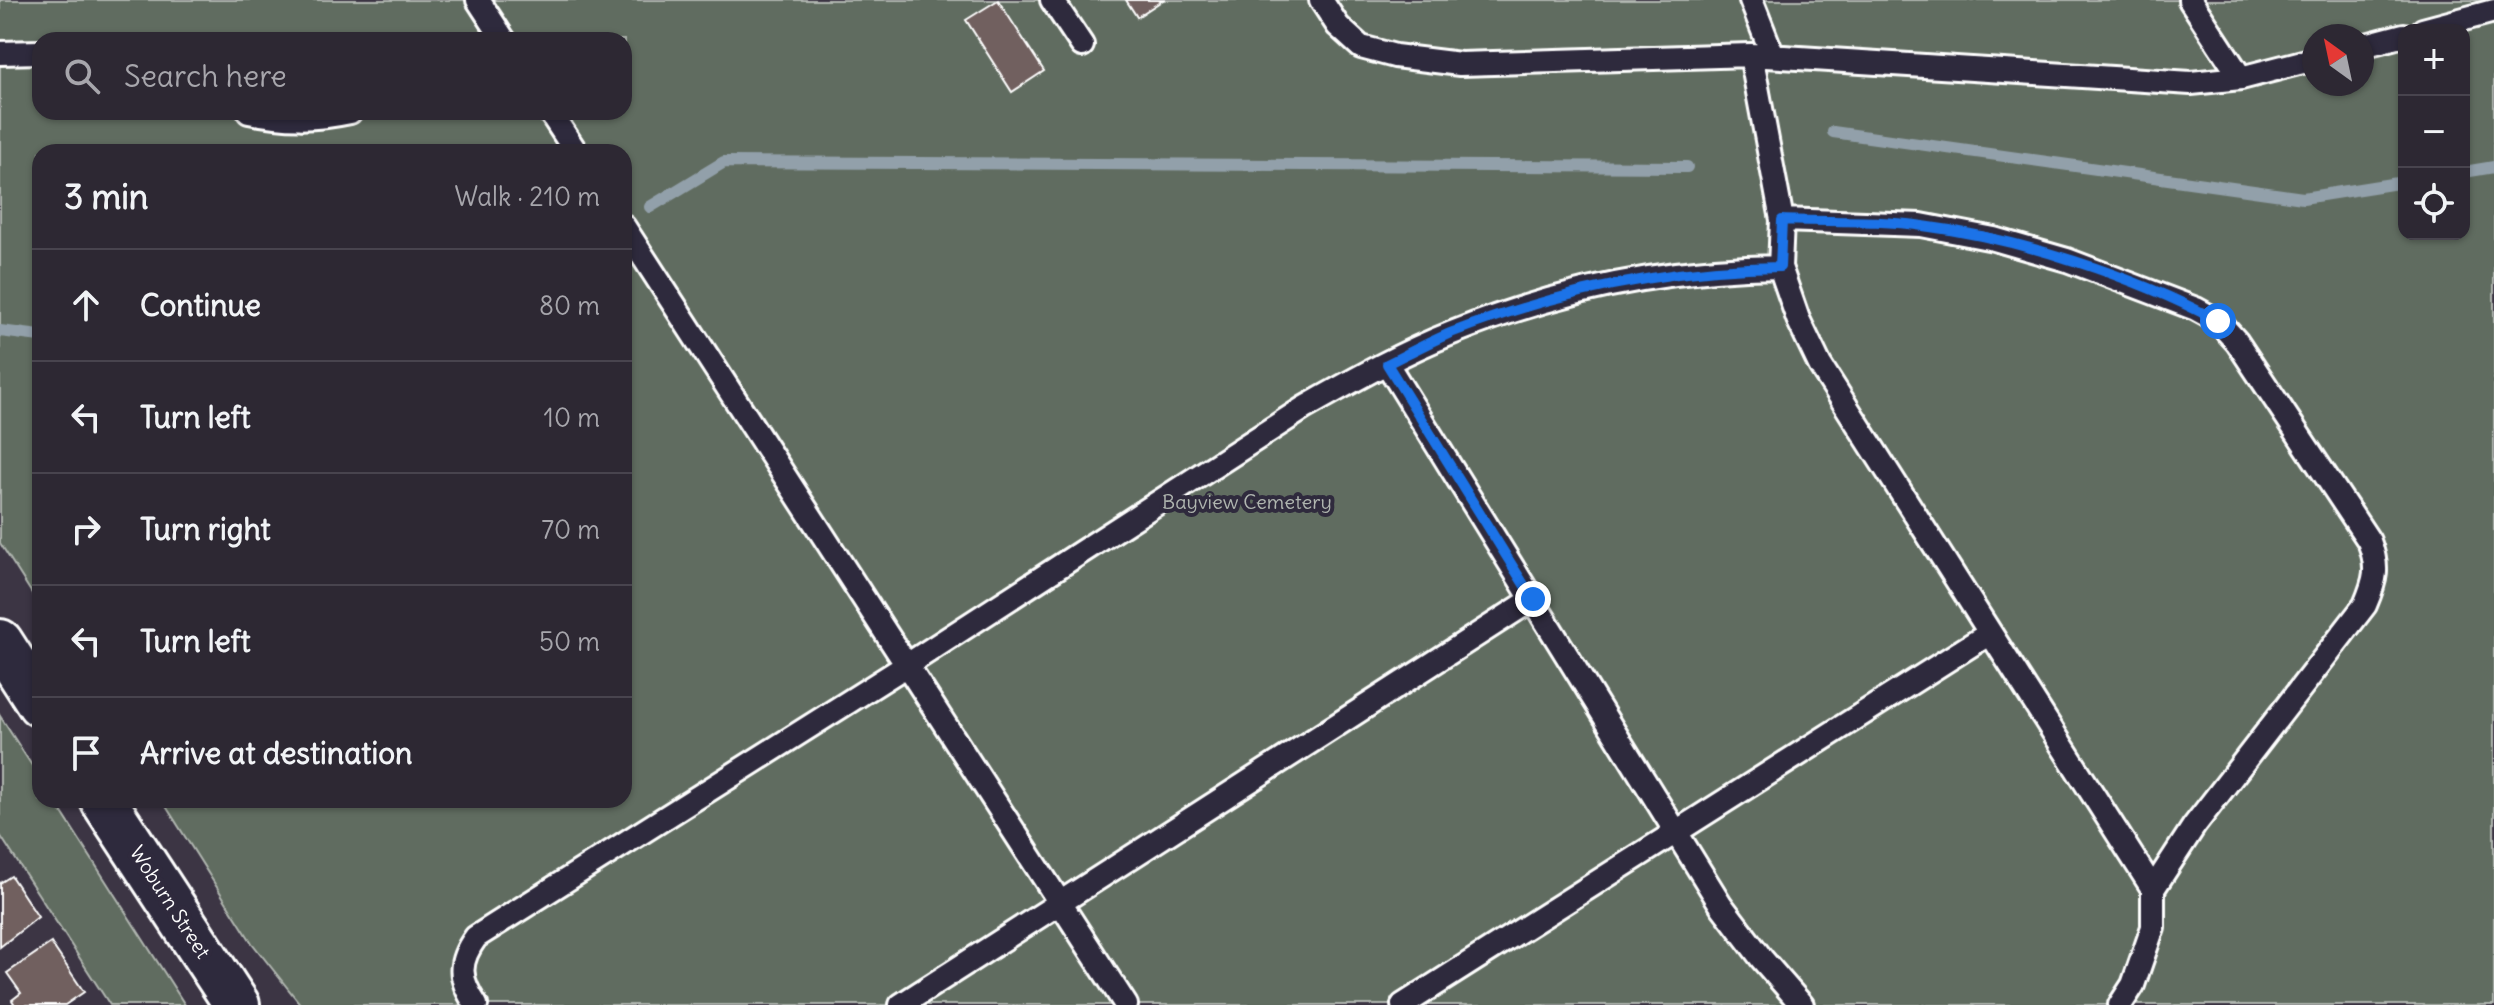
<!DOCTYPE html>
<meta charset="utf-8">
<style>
:root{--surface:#2d2833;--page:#39343f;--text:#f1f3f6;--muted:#a7a6ac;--line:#48444e}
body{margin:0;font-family:Delius,sans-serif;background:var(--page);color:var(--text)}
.controls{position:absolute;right:24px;top:24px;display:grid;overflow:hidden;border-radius:16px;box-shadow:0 2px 6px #0004}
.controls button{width:72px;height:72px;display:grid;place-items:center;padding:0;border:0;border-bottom:2px solid var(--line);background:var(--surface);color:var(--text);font:40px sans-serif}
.compass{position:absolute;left:2302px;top:24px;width:72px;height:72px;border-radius:50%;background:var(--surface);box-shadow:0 2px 6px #0004;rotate:327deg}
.stop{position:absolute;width:24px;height:24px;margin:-18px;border:6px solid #1a73e8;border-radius:50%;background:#fff}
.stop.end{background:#1a73e8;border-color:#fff;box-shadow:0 2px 8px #0008}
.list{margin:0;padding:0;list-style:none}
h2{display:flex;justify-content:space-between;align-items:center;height:104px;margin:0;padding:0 32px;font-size:34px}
h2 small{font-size:26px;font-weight:400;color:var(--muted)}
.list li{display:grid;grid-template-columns:52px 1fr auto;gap:24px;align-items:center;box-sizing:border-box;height:112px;padding:0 32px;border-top:2px solid var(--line)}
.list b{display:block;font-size:30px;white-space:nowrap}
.list em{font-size:26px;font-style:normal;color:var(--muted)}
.icon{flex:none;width:44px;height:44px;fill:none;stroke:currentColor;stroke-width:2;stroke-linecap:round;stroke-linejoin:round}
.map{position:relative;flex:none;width:2494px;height:1005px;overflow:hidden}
.search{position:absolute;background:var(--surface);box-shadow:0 2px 6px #0004;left:32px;top:32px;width:600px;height:88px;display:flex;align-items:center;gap:20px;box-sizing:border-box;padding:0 28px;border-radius:24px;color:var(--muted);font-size:30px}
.panel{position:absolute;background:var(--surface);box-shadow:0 2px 6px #0004;left:32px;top:144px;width:600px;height:664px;border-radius:24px}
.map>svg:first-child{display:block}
</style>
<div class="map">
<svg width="2494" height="1005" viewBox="0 0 2494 1005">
<rect width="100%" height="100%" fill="#3c3544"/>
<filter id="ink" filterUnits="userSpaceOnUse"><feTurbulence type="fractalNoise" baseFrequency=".0125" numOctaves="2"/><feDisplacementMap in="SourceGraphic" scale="16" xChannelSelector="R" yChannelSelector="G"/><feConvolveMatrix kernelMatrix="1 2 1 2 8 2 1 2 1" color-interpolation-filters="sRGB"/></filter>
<g filter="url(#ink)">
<!-- green -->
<path fill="#616c60" stroke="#b0b6b0" stroke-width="2" fill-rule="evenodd" d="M0 0H2494V1005H301L252 943 162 800H624V152H40V606L0 543ZM2404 30H2464V234H2404ZM2314 36H2362V84H2314ZM40 40H624V112H40Z
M0 716 40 778V800H54L185 1005H110L0 835Z"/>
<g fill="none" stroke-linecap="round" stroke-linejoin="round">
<!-- stream -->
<path stroke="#92a0aa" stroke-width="12" d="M1833 132 2303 198 2404 182
M2464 172 2494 167
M650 207 724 162 1687 167
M0 331 40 336"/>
</g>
<!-- building -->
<path fill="#71605e" stroke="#fff" stroke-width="2" d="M998 0 1044 71 1012 92 966 20Z
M1126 0H1163L1137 17Z
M11 876 38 917 0 947V883Z
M51 943 84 992 65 1005H15L12 1000 21 993 7 973Z"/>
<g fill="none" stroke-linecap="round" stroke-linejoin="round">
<defs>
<path id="service" d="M478 0 504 40
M1052 0 1082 45
M1321 0 1338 26 1361 47 1395 56 1460 64 1751 55 2191 83 2241 78 2314 59
M1751 0 1773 56
M2190 0 2241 78
M2423 30 2494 11
M2362 46 2404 35
M0 53 40 52
M1751 55 1782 220 1780 267 1798 319 1820 365 2153 889
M249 112C286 119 313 120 350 112
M550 112 576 152
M1782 220 1921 225 1994 239 2067 260 2196 309 2218 321 2237 342 2369 541C2379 568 2376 579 2365 605L2194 826 2153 889V927L2133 985 2120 1005
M624 227 1126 1005
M1387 364 1721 905 1762 959 1802 1005
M476 1005C459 979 457 963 476 937L907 665 1304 408C1352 381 1401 353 1452 333 1556 291 1668 268 1780 267
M901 1005 1533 599
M1403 1005 1990 633"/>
<path id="tertiary" d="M0 642 40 704
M103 800 237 1005"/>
</defs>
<!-- service casing -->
<use href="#service" stroke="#fff" stroke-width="28"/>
<!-- tertiary casing -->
<use href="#tertiary" stroke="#fff" stroke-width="50"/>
<!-- service -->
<use href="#service" stroke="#2f2a3d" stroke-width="22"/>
<!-- tertiary -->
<use href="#tertiary" stroke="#2f2a3d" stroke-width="44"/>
</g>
</g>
<g fill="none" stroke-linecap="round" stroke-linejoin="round" filter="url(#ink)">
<!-- route -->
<path stroke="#1a73e8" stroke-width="10" d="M1533 599 1387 364C1409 353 1431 341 1453 332 1560 291 1666 268 1780 267L1782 220C1828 222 1877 219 1923 226 2017 238 2135 276 2218 321"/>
</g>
<g text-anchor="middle" stroke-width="8" stroke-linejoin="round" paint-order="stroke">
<!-- park labels -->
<g font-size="20" fill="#b0b6b0" stroke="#2f2a3d">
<text x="1247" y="509">Bayview Cemetery</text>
</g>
<!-- street labels -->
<g font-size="20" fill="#fff" stroke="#2f2a3d">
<text transform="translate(170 902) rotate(57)" y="7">Woburn Street</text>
</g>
</g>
</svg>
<div class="controls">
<button>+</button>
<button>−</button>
<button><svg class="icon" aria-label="locate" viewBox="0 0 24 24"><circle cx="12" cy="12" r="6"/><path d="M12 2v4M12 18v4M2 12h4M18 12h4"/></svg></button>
</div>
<svg class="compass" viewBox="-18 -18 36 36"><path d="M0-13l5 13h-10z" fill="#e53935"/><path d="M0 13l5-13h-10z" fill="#a7a6ac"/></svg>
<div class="stop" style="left:2218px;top:321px"></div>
<div class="stop end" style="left:1533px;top:599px"></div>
<div class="search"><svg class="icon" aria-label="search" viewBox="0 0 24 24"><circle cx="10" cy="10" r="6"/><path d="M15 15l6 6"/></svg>Search here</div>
<section class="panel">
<h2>3 min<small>Walk · 210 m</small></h2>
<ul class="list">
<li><svg class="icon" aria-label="ahead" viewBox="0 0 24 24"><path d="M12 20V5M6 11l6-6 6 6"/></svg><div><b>Continue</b></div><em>80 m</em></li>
<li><svg class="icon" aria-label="left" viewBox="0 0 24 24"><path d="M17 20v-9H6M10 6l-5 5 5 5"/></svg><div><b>Turn left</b></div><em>10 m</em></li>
<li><svg class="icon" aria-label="right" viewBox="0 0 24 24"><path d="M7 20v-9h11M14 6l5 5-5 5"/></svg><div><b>Turn right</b></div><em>70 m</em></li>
<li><svg class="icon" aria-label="left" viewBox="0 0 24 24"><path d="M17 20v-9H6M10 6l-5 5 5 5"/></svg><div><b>Turn left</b></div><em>50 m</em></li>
<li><svg class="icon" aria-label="arrive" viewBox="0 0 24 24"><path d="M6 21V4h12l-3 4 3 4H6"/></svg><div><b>Arrive at destination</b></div></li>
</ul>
</section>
</div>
